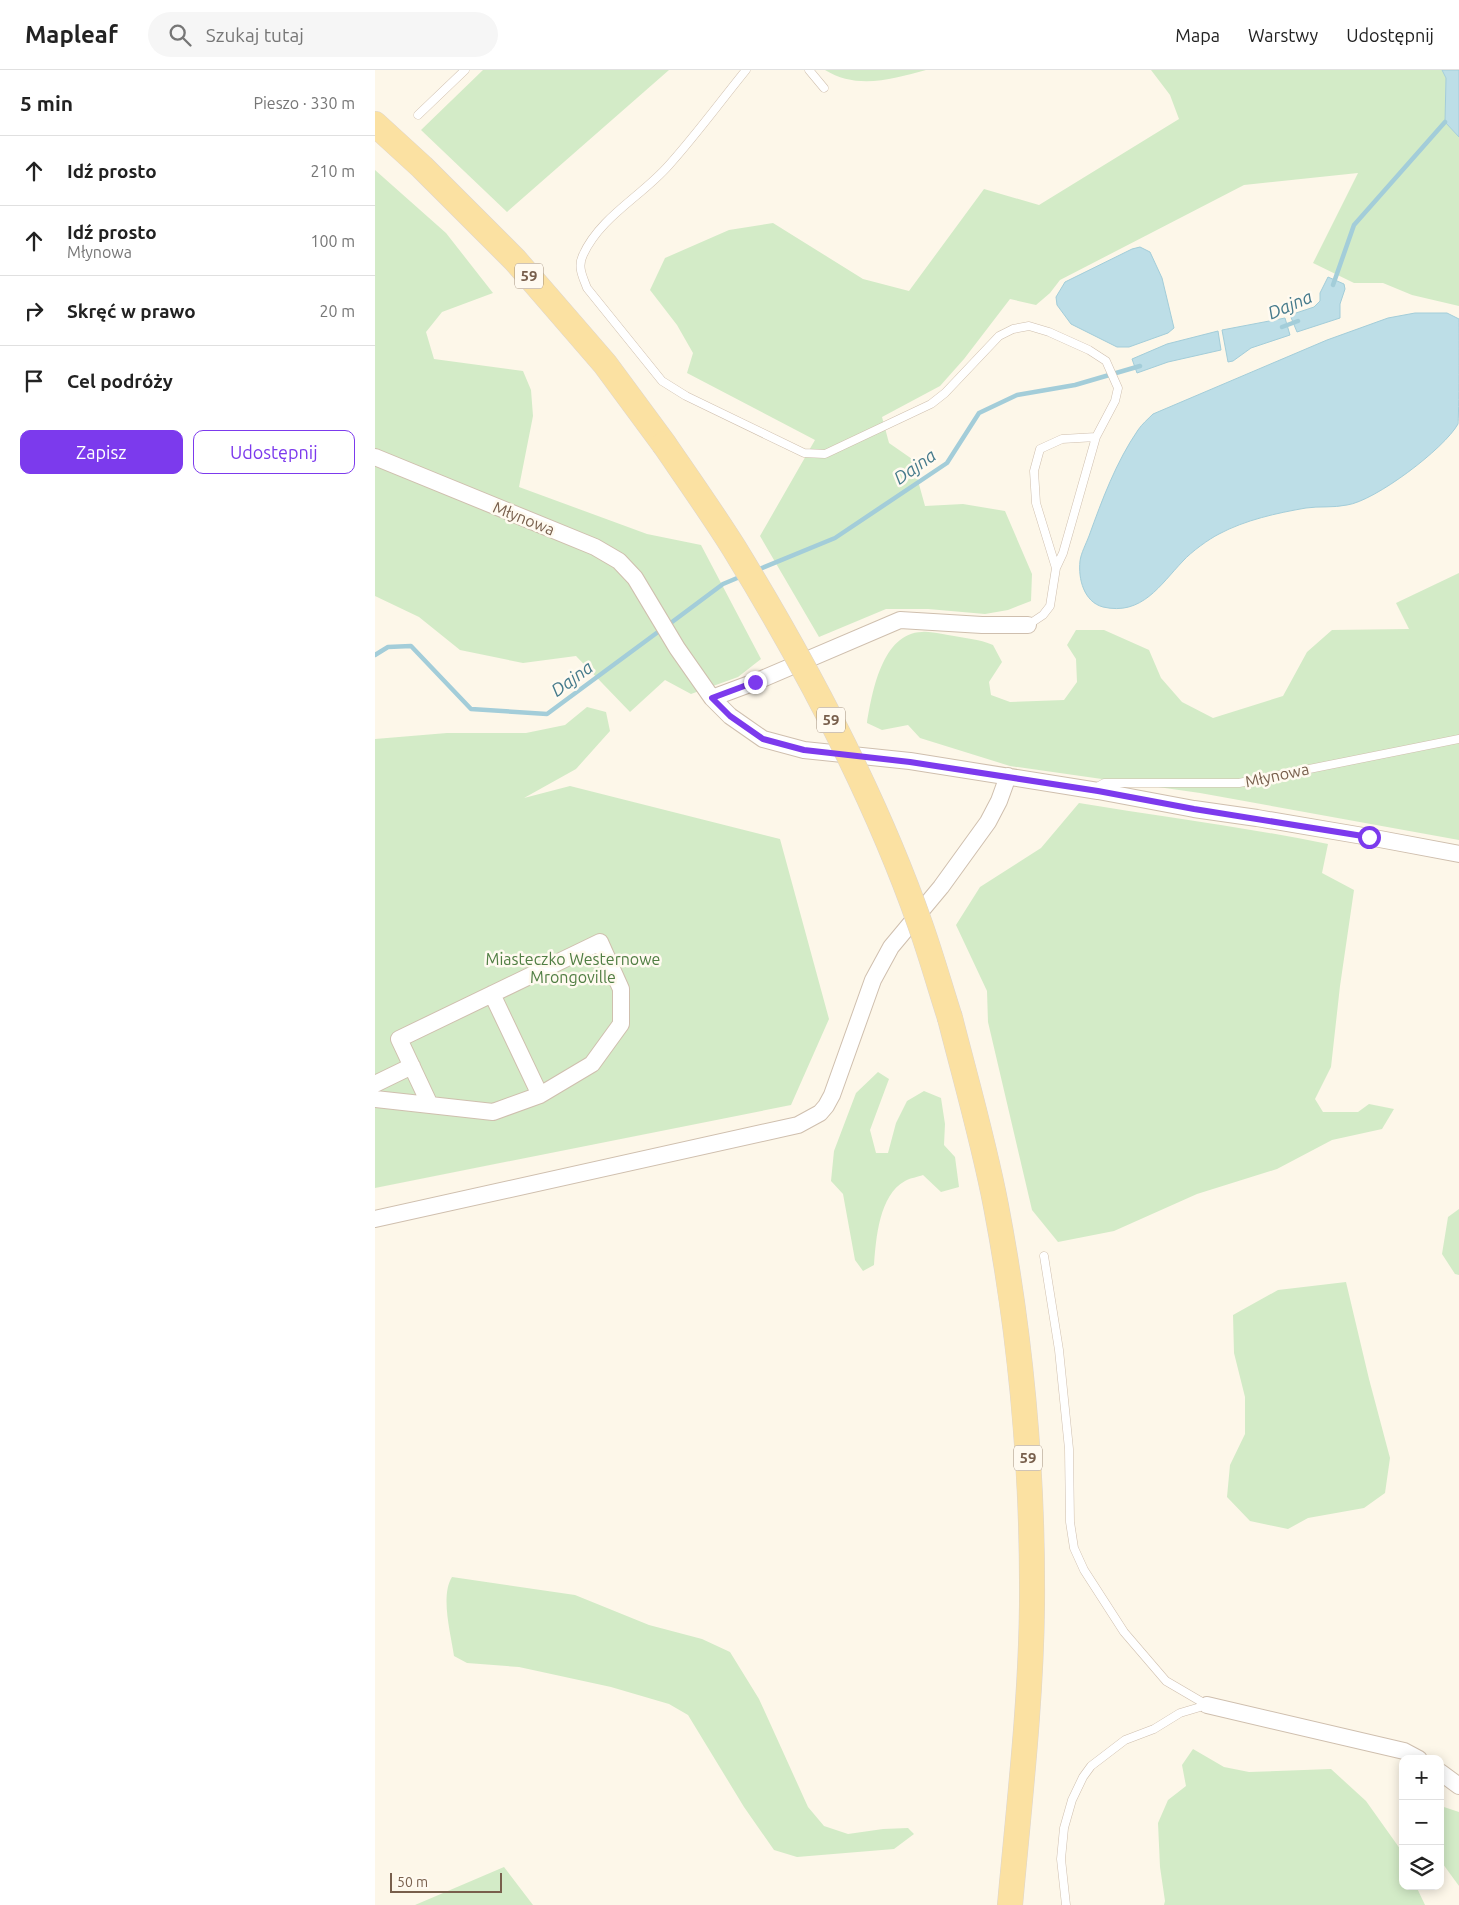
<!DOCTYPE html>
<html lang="pl">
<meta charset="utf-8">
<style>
:root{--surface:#fff;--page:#f6f6f6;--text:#222;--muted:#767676;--line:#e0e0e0;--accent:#7c3aed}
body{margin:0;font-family:Ubuntu,sans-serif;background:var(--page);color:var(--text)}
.controls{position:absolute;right:15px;bottom:15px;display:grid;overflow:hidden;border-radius:10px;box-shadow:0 2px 12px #0003}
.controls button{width:45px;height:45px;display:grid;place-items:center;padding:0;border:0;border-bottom:1px solid var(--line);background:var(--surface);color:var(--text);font:25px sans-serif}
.scale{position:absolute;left:15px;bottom:12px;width:112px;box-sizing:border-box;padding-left:5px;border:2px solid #785f4c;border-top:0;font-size:14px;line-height:18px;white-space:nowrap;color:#785f4c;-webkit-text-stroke:4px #fffaf0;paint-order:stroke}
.stop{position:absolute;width:15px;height:15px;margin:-11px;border:4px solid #7c3aed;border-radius:50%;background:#fff}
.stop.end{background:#7c3aed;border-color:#fff;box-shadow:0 1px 5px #0008}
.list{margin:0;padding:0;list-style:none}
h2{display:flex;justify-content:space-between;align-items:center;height:65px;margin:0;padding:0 20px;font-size:21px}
h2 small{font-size:16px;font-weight:400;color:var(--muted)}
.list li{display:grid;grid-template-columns:32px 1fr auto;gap:15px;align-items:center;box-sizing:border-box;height:70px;padding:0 20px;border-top:1px solid var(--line)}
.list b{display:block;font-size:19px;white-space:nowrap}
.list p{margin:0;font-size:16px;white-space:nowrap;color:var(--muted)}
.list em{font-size:16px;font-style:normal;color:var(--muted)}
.actions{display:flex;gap:10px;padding:15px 20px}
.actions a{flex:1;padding:11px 0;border:1px solid var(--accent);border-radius:10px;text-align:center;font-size:18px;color:var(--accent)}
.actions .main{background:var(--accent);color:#fff}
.icon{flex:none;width:28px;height:28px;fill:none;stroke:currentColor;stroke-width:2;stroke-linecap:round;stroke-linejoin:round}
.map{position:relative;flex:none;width:1084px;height:1835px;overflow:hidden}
header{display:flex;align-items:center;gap:30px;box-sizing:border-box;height:70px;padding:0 25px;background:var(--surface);border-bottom:1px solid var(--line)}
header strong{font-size:24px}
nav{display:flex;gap:28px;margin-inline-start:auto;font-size:18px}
.search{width:350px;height:45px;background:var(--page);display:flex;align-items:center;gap:12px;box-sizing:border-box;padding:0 18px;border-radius:28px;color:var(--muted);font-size:19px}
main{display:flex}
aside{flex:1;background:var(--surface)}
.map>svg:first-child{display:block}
</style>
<header>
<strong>Mapleaf</strong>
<div class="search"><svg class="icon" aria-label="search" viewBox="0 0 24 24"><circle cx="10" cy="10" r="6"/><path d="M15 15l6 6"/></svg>Szukaj tutaj</div>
<nav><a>Mapa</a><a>Warstwy</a><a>Udostępnij</a></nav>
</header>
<main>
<aside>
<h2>5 min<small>Pieszo · 330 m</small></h2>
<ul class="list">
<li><svg class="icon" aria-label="ahead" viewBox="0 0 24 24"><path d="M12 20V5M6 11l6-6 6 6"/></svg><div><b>Idź prosto</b></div><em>210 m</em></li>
<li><svg class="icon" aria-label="ahead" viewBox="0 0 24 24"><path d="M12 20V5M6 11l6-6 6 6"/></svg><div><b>Idź prosto</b><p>Młynowa</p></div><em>100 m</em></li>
<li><svg class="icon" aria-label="right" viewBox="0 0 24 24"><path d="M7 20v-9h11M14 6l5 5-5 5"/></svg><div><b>Skręć w prawo</b></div><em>20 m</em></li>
<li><svg class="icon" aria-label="arrive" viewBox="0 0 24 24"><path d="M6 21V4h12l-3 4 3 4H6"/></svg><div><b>Cel podróży</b></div></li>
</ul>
<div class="actions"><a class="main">Zapisz</a><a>Udostępnij</a></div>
</aside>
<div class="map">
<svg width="1084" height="1835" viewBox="0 0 1084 1835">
<rect width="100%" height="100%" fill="#fdf7e9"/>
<!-- green -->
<path fill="#d3ebc7" d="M108 0H294L132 142 46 60Z
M450 0H551C518 9 482 20 450 0Z
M776 0H1067L1071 8 1070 52 1084 67V236L1037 225 1008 213H979L938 193 983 103 869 115 685 210 675 223 661 235 635 229 589 289 565 316 507 347 514 373 537 389 550 436 588 434 630 441 657 504 656 531 633 540 610 544 553 539H511L444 567 385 466 440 370 312 303 318 283 302 255 275 220 290 188 354 160 398 153 488 209 534 221 609 119 664 135 804 49 795 25Z
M0 100 71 163 118 223 67 242 51 262 59 289 148 301 156 320 158 346 144 417 272 464 326 475 386 589 363 607 316 624 290 610 255 642 201 586 148 593 85 580 44 547 0 526Z
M1084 503V770L825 723 635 696 545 668 533 655 507 660 492 653C497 623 507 563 547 562 555 561 565 564 573 565 589 568 604 569 618 575L627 592 614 612 616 625 635 632 689 630 702 612 701 589 692 575 701 560H729L774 580 786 608 807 632 838 648 908 626 932 582 957 560 1034 559 1021 533Z
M212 637 231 642 235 661 201 699 149 728 195 716 405 769 454 949 416 1035 0 1118V669L72 663H151L190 655Z
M704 733C787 747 871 757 953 774L947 803 979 820 965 916 956 997 940 1029 948 1042H983L994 1034 1019 1039 1007 1059 957 1070 902 1099 822 1124 739 1161 683 1172 657 1140 613 952 612 921 581 855 605 817 666 778Z
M503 1002 514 1009 495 1060 501 1083H513L521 1053 532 1031 549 1021 566 1028 570 1054 569 1075 580 1087 584 1117 566 1122 548 1105C543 1107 535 1108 530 1111 504 1125 501 1169 499 1195L488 1201 480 1190 468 1124 456 1111 459 1081 481 1023Z
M1084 1139V1205L1080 1204 1067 1184 1073 1147Z
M971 1212 994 1309 1015 1388 1010 1423 989 1438 933 1448 913 1459 875 1451 852 1427 855 1395 870 1364V1327L859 1283 858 1245 903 1220Z
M77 1507 200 1525 274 1555 327 1569 355 1582 384 1629 433 1737 449 1756 473 1764 508 1759 533 1758 539 1764 519 1779 422 1787 399 1780 369 1737 313 1645 294 1634 236 1617 144 1597 92 1593 79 1586C76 1564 65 1526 77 1507Z
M818 1679 849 1697 874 1702 956 1699 991 1731 1028 1783V1816H1041L1050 1835H789L790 1831 785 1797 783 1753 793 1730 811 1716 807 1695Z
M1066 1736 1084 1742V1816L1065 1790Z
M129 1797 158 1835H40Z"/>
<!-- water -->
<path fill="#bddee7" stroke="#a3cdd9" d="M1067 0H1084V67L1070 52 1071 8Z
M765 177 775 182 787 208 799 258 793 263 754 277H742L696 254 682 235 681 227 690 212 757 179Z
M953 207 969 214 970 219 965 234V248L922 262 915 245 939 237 945 231V223Z
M1040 243H1072L1084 249C1084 264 1084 347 1083 354 1069 379 1000 431 972 435 958 438 944 436 931 438 902 443 870 450 844 464 834 469 816 482 808 491 785 515 767 546 728 537 709 532 703 509 705 491 706 483 711 474 714 466 727 430 741 392 763 360 767 354 773 349 778 344L952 270 1013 248Z
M910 248 915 265 876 278 858 291 853 292 847 260Z
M843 261 846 280 793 292 762 303 757 289 792 274Z"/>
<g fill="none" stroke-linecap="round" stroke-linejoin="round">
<!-- stream -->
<path stroke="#a3cdd9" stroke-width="4.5" d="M958 215 979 155 1070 52
M907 257 923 251
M382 500 460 468 572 393 604 343 642 325 700 315 765 296
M293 555 348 514 367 506
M0 585 13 577 36 576 96 639 172 644 287 559"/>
<defs>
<path id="lane" d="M371 0C345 32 321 65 294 95 267 126 225 147 208 185 202 197 208 207 212 218L287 311 311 326 429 383 450 384 556 334 570 323 624 266 638 259 654 256 674 262 714 280 731 291 743 318 740 331 721 367
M434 0 449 18
M43 45 90 0
M653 555 668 545 675 536 681 498 688 483 721 367 687 369 665 379 659 401 661 433 681 498
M723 721 724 716 729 713H864L1084 669
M669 1186 684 1280 694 1379 695 1452 699 1478 709 1500 749 1562 791 1611 832 1635
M691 1835 686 1789 689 1758 697 1730 708 1707 716 1696 750 1670 779 1659 805 1643 832 1635"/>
<path id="street" d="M0 387 220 477 244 491 260 508 302 578 337 628 355 646 388 669 429 680 535 691 723 721 819 739 882 748 994 767 1084 784
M337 628 380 612 525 550 607 555H653
M225 872 246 919V954L217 994 165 1025 118 1042 55 1035 24 969Z
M117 924 165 1025
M0 1014 37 996
M0 1029 55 1035
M0 1149 423 1055 445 1043 451 1036 457 1025 498 910 516 877 566 817 613 752 624 731 633 706
M832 1635 1029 1681 1044 1689
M1065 1702 1084 1716"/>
<path id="primary" d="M0 54 47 97 140 190 230 294 289 374
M575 948C591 1011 609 1073 621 1136 646 1267 658 1401 657 1534 656 1635 644 1735 635 1835"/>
</defs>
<!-- lane casing -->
<use href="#lane" stroke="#cfbfae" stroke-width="9"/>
<!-- street casing -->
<use href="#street" stroke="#cfbfae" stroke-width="18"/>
<!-- primary casing -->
<use href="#primary" stroke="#dcd5d0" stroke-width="26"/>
<!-- lane -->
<use href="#lane" stroke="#fff" stroke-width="8"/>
<!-- street -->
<use href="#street" stroke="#fff" stroke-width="16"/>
<!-- primary -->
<use href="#primary" stroke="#fbe1a2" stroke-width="25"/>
<defs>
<path id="primary-bridge" d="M289 374C313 409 337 443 359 478 432 597 499 723 545 854 556 885 565 917 575 948"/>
</defs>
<!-- primary-bridge casing -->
<use href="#primary-bridge" stroke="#dcd5d0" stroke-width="26" stroke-linecap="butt"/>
<!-- primary-bridge -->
<use href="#primary-bridge" stroke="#fbe1a2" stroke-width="25"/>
</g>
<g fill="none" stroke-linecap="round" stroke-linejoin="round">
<!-- route -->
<path stroke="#7c3aed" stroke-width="6" d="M380 612 337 628 355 646 388 669 429 680 535 692 723 721 819 739 994 767"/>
</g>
<g text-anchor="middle" stroke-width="5" stroke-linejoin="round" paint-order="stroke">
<!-- shield labels -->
<g fill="#fffaf0" stroke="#a08e7d" stroke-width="1">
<rect x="140" y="193.5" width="28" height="25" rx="4"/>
<rect x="442" y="637.5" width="28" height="25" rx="4"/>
<rect x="639" y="1375.5" width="28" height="25" rx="4"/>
</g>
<g font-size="15" font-weight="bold" fill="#785f4c">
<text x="154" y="211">59</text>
<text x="456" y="655">59</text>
<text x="653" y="1393">59</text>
</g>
<!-- street labels -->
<g font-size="16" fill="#785f4c" stroke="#fffaf0">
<text transform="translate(149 448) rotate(22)" y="6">Młynowa</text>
<text transform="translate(902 705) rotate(-12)" y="6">Młynowa</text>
</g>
<!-- park labels -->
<g font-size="16" fill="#507e43" stroke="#fffaf0">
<text x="198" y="895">Miasteczko Westernowe<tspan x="198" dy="18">Mrongoville</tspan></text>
</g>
<!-- water labels -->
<g font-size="18" font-style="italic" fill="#457a8b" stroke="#fffaf0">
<text transform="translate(915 235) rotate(-23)" y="6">Dajna</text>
<text transform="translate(540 397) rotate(-35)" y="6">Dajna</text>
<text transform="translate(197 609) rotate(-36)" y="6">Dajna</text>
</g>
</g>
</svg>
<div class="controls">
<button>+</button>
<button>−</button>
<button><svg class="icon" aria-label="layers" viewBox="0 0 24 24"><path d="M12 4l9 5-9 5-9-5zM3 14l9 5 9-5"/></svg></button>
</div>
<div class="scale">50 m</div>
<div class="stop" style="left:994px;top:767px"></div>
<div class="stop end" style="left:380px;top:612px"></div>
</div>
</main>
